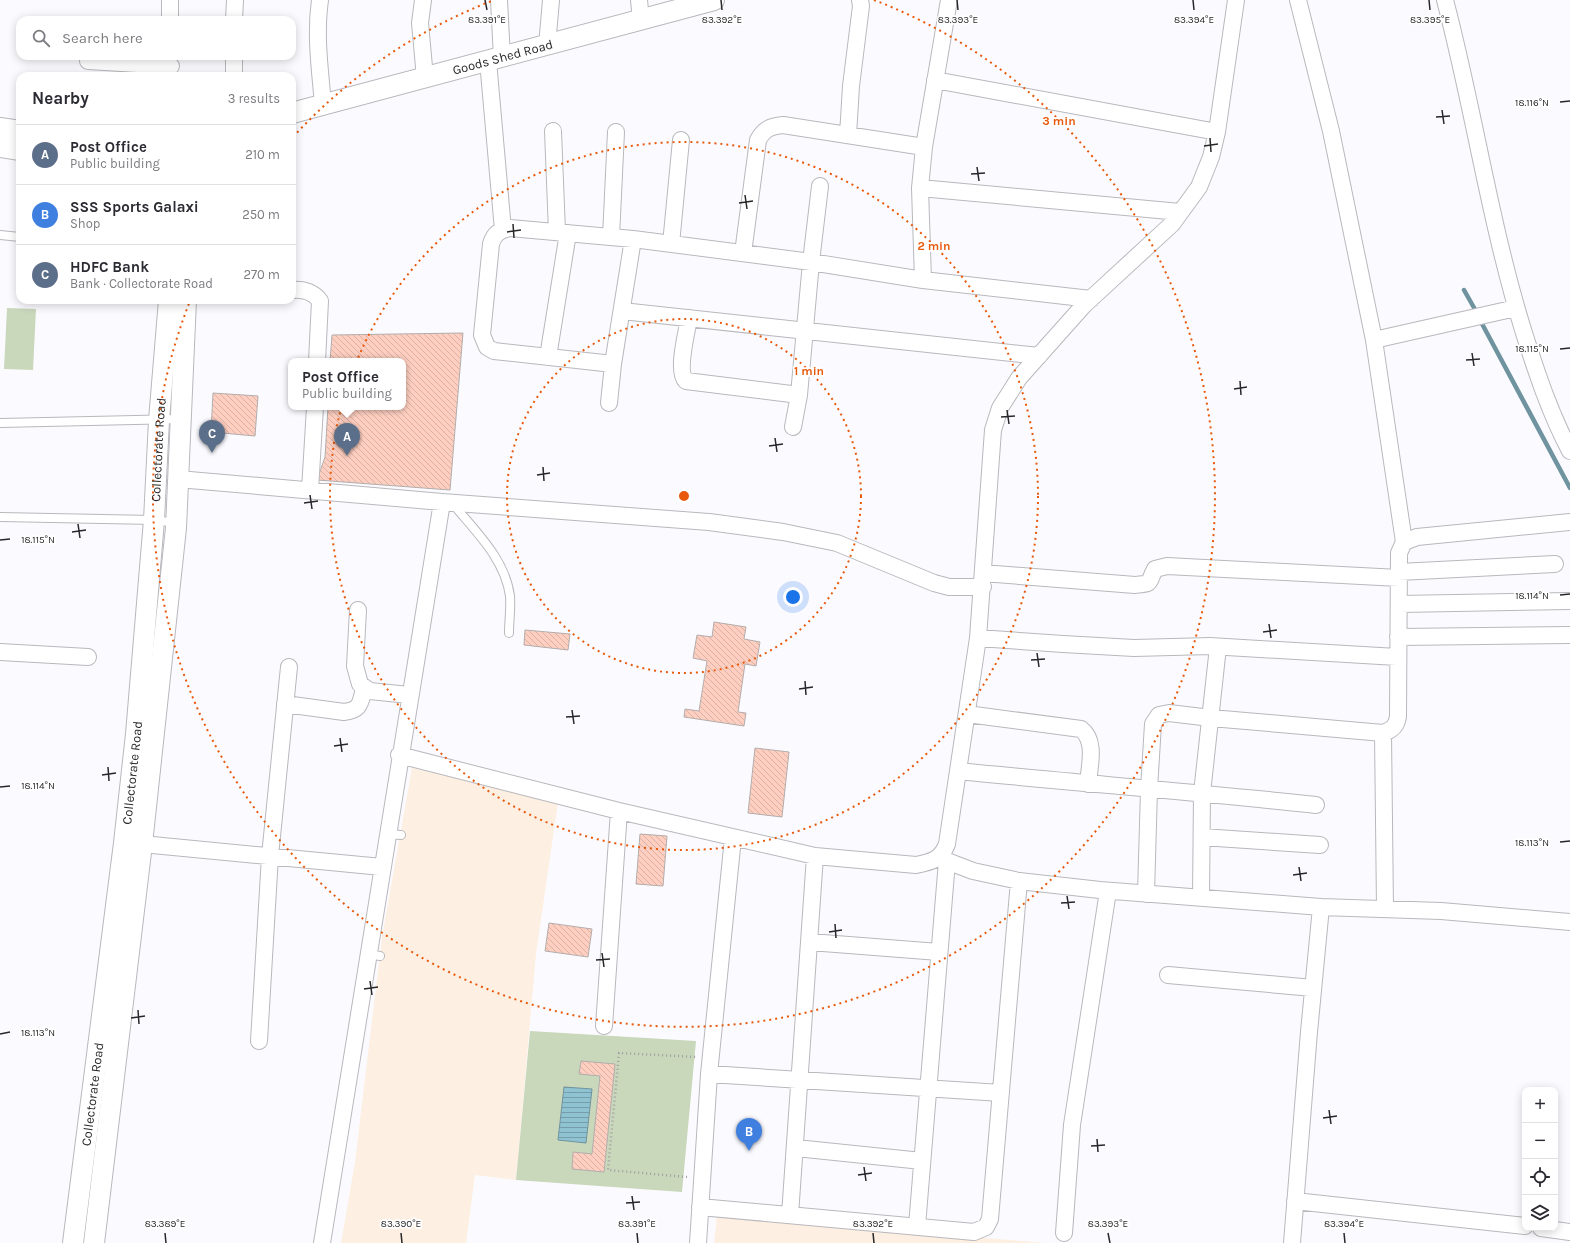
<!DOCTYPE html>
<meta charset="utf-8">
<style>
:root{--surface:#fff;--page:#f7f7f7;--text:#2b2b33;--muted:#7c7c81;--line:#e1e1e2;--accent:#d93025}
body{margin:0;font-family:Karla,sans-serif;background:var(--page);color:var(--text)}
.controls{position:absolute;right:12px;bottom:12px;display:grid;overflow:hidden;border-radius:8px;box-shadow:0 2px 10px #0003}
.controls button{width:36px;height:36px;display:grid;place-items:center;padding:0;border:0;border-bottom:1px solid var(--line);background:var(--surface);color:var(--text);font:20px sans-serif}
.you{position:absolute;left:793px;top:597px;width:14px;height:14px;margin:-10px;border:3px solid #fff;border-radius:50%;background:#1a73e8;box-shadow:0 0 0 6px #1a73e833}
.badge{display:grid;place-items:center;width:26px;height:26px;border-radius:50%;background:var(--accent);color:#fff;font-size:13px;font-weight:700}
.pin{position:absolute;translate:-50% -33px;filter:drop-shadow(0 1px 2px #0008)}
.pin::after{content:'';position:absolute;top:21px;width:14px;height:12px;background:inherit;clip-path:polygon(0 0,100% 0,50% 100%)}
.popup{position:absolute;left:288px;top:358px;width:118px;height:52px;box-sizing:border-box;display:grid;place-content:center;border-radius:8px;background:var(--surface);filter:drop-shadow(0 1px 3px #0005);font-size:13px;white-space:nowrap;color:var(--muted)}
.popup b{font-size:15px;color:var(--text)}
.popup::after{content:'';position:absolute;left:50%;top:100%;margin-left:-8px;border:8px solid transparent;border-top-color:var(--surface)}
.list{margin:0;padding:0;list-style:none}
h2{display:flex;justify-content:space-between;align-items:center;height:52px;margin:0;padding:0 16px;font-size:17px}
h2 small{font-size:13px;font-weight:400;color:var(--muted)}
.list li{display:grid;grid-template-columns:26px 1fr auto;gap:12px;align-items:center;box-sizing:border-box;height:60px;padding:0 16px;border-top:1px solid var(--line)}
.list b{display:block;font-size:15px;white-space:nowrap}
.list p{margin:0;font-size:13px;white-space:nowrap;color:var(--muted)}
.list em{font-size:13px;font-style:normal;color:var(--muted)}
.icon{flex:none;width:22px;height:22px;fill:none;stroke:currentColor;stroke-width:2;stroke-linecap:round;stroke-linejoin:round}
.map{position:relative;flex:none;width:1570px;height:1243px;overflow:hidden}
.search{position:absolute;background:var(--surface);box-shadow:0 2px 10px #0003;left:16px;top:16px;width:280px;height:44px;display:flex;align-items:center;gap:10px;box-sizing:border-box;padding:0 14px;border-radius:12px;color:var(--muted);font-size:15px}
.panel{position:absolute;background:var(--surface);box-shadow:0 2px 10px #0003;left:16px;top:72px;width:280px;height:232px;border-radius:12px}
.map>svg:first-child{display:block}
</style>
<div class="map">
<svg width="1570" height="1243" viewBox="0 0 1570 1243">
<defs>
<pattern id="water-rules" width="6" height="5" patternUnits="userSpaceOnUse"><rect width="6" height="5" fill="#8fc3d1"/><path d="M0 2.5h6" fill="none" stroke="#759eaa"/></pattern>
<pattern id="building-back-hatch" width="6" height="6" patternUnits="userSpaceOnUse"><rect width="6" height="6" fill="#fecfc0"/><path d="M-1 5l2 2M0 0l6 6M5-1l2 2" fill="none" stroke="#dab2a5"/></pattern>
</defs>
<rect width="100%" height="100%" fill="#fbfbff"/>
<!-- education -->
<path fill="#fdefe1" d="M412 768 558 802 536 954 516 1180 475 1175 466 1243H341L355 1162 382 937Z
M717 1216 1046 1243H714Z"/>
<!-- pitch -->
<path fill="#c9d7bb" d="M7 308 36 309 33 370 4 369Z
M530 1031 696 1041 682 1192 516 1180Z"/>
<!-- water -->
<path fill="url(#water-rules)" stroke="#70949f" d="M564 1087 592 1089 586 1143 558 1140Z"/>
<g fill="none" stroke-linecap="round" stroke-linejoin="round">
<!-- stream -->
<path stroke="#70949f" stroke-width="4.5" d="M1464 290 1477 313
M1480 320 1570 488"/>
</g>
<!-- building -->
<path fill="url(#building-back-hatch)" stroke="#b3adac" d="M463 333 450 490 317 480 325 457 328 407H403V361H330L332 335Z
M213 393 258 396 255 436 211 432Z
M714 622 746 627 744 639 760 642 756 666 745 664 738 712 746 713 744 726 684 717 685 709 699 711 707 661 693 658 697 635 712 637Z
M525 630 570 634 568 650 524 645Z
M755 748 789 752 782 817 748 813Z
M640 834 667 836 663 886 636 884Z
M549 923 592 929 588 957 545 951Z
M581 1061 615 1064 604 1172 572 1169 573 1152 592 1154 600 1076 579 1074Z"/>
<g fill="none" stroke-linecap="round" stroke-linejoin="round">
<defs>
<path id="service" d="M0 235 20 237
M0 423 180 419
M453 504C476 532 505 559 510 596 511 608 509 621 509 633
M0 517 154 520 176 523
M387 834 401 835
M368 954 380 956"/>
<path id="minor" d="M170 0V20
M320 0C315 35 320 70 323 104
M423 0 420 23 425 78
M499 0 502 58
M639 0 641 21
M1298 0 1331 131 1374 340 1404 542
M1445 0C1474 110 1490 224 1524 333 1537 374 1550 413 1570 451
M234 20 235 0
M547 46 551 0
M234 56V76
M88 61 171 66
M488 61 503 230
M935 80 1217 132
M553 131 557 232
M848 135 851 86 861 6 860 0
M920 188 1180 212
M611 237 616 132
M671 244 681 140
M743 253 758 140C764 129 771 126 783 125L924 147
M923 280 920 188 924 147 949 0
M292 290C303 289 314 292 320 301L317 361
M622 311 1039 356
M689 318C687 332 676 371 686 381L799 395
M1374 340 1516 308
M548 357 568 233
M613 364 494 351 487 347 482 335 491 244C494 234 499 230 510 228L633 239 811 262 923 280 1091 299
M609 403 613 364 633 239
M793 427 799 395 811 262 820 186
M178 479 442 502 709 522 783 532 837 543 934 583 949 587H983
M310 490 315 407
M1399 572 1555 564
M983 573 1135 585C1154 583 1147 584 1155 569L1167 566 1399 578
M1399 604 1570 601
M358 610 355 666 360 684 370 691 409 695
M1398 637 1570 635
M978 638 1063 644 1134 648 1210 646 1397 657
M0 652 88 657
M285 704 344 712C361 710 360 703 364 689
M967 714 1081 729C1097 741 1089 767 1088 784
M1383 733 1385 909
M399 755 619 811 815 856 916 865C931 862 941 860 947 844L978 638 993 430 1000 408 1019 378 1084 305 1172 224 1199 187 1211 157 1217 132 1236 0
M958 771C1077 783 1197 792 1316 805
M1202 837 1320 845
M142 844 382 867
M939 858 973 871 1019 881 1100 890 1321 907 1441 911 1570 922
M1146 894 1149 789 1153 724 1159 715 1169 713 1211 718 1383 733C1392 730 1397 726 1398 716L1399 553 1404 542 1417 537 1570 522
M1201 898 1202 793 1218 647
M810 942 939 952
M1168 975 1313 988
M604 1026 619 811
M259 1041 270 856 289 667
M709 1074 1001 1093
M796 1148 922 1161
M1295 1201 1525 1226
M700 1207 974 1232 986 1227 990 1219 1019 881
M790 1215 815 856
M917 1226 947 861
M1541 1228 1570 1232
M1064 1233 1072 1125 1108 891
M322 1243 442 502
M698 1243 709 1074 733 838
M1292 1243 1309 1032 1321 907"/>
<g id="tertiary">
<path id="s1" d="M292 113 714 0"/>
<path d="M0 128 20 131"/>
<path d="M0 147 20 150"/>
<path id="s2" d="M73 1243 124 843 136 734 154 520 159 420 169 300"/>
<path d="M94 1243 142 844 176 528 186 300"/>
</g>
</defs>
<!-- service casing -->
<use href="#service" stroke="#b8b8bd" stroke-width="10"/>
<!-- minor casing -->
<use href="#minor" stroke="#b8b8bd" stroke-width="18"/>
<!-- tertiary casing -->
<use href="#tertiary" stroke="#b8b8bd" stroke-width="22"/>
<!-- path -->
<path stroke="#a0a0a3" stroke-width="2.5" stroke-dasharray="1 3" stroke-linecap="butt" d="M687 1177 608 1170 619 1053 697 1057"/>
<!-- service -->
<use href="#service" stroke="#fff" stroke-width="8"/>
<!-- minor -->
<use href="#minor" stroke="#fff" stroke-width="16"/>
<!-- tertiary -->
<use href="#tertiary" stroke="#fff" stroke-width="20"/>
</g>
<!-- ticks -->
<path fill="none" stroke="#28282a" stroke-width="1.5" d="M485 0 487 10M721 0 722 10M957 0 958 10M1193 0 1194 10M1429 0 1430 10M1560 102 1570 101M1442 110 1444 124M1436 117 1450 116M1210 138 1211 152M1204 146 1218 144M977 167 979 181M971 174 985 173M745 195 747 209M739 203 753 201M513 224 514 238M507 232 521 230M1560 349 1570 348M1472 353 1474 366M1466 360 1480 359M1240 381 1241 395M1234 389 1247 387M1007 410 1009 424M1001 417 1015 416M775 438 777 452M769 446 783 444M543 467 544 481M537 475 550 473M310 495 312 509M304 503 318 501M78 524 80 538M72 532 86 530M0 540 10 539M1560 595 1570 594M1269 624 1271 638M1263 632 1277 630M1037 653 1039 667M1031 660 1045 659M805 681 806 695M799 689 813 687M572 710 574 724M566 717 580 716M340 738 342 752M334 746 348 744M108 767 109 781M102 775 116 773M0 787 10 786M1560 842 1570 841M1299 867 1301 881M1293 875 1307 873M1067 896 1069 909M1061 903 1075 902M835 924 836 938M829 932 842 930M602 953 604 967M596 960 610 959M370 981 372 995M364 989 378 987M138 1010 139 1024M131 1018 145 1016M0 1034 10 1032M1329 1110 1331 1124M1323 1118 1337 1116M1097 1139 1098 1152M1091 1146 1105 1145M864 1167 866 1181M858 1175 872 1173M632 1196 634 1210M626 1203 640 1202M165 1233 166 1243M401 1233 402 1243M637 1233 638 1243M873 1233 874 1243M1108 1233 1110 1243M1344 1233 1345 1243"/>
<!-- distance rings -->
<g fill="none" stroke="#e8590c" stroke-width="2" stroke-dasharray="2 4">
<circle cx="684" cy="496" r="177"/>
<circle cx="684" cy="496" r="354"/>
<path d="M293 137A531 531 0 0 1 494 0M874 0A531 531 0 1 1 190 301"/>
</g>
<g text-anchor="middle" stroke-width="3.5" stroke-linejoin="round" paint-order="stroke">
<!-- street labels -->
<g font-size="13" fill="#28282a" stroke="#fff">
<text dy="5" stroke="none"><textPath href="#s1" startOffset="218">Goods Shed Road</textPath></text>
<text dy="5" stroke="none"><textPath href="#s2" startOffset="798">Collectorate Road</textPath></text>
<text dy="5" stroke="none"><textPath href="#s2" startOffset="474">Collectorate Road</textPath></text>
<text dy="5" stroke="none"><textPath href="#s2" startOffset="150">Collectorate Road</textPath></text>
</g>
</g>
<g font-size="10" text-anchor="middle" fill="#28282a" stroke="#fff" stroke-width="3.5" stroke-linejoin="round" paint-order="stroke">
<text x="487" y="23">83.391°E</text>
<text x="722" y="23">83.392°E</text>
<text x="958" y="23">83.393°E</text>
<text x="1194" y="23">83.394°E</text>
<text x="1430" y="23">83.395°E</text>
<text x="1532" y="106">18.116°N</text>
<text x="1532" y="352">18.115°N</text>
<text x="38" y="543">18.115°N</text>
<text x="1532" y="599">18.114°N</text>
<text x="38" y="789">18.114°N</text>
<text x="1532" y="846">18.113°N</text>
<text x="38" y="1036">18.113°N</text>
<text x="165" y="1227">83.389°E</text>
<text x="401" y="1227">83.390°E</text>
<text x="637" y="1227">83.391°E</text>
<text x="873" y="1227">83.392°E</text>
<text x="1108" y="1227">83.393°E</text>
<text x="1344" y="1227">83.394°E</text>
</g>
<circle cx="684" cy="496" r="6" fill="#e8590c" stroke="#fff" stroke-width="2"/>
<g font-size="12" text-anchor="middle" font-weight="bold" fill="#e8590c" stroke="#fff" stroke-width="3.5" stroke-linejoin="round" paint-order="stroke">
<text x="1059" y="125">3 min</text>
<text x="934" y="250">2 min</text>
<text x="809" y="375">1 min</text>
</g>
</svg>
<div class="controls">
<button>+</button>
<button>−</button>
<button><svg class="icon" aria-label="locate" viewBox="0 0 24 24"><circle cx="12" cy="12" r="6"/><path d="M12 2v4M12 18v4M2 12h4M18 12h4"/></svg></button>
<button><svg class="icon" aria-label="layers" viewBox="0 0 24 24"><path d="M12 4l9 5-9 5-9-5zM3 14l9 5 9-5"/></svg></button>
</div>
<div class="you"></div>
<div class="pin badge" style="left:347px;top:456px;background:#5c6f8a">A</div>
<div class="popup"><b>Post Office</b>Public building</div>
<div class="pin badge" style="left:749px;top:1151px;background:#3f7fe0">B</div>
<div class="pin badge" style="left:212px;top:453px;background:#5c6f8a">C</div>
<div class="search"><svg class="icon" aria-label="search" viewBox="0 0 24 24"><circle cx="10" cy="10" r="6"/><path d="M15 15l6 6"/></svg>Search here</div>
<section class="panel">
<h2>Nearby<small>3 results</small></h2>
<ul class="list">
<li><span class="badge" style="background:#5c6f8a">A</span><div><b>Post Office</b><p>Public building</p></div><em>210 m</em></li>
<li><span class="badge" style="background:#3f7fe0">B</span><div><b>SSS Sports Galaxi</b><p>Shop</p></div><em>250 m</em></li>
<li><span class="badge" style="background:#5c6f8a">C</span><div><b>HDFC Bank</b><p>Bank · Collectorate Road</p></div><em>270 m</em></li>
</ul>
</section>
</div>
